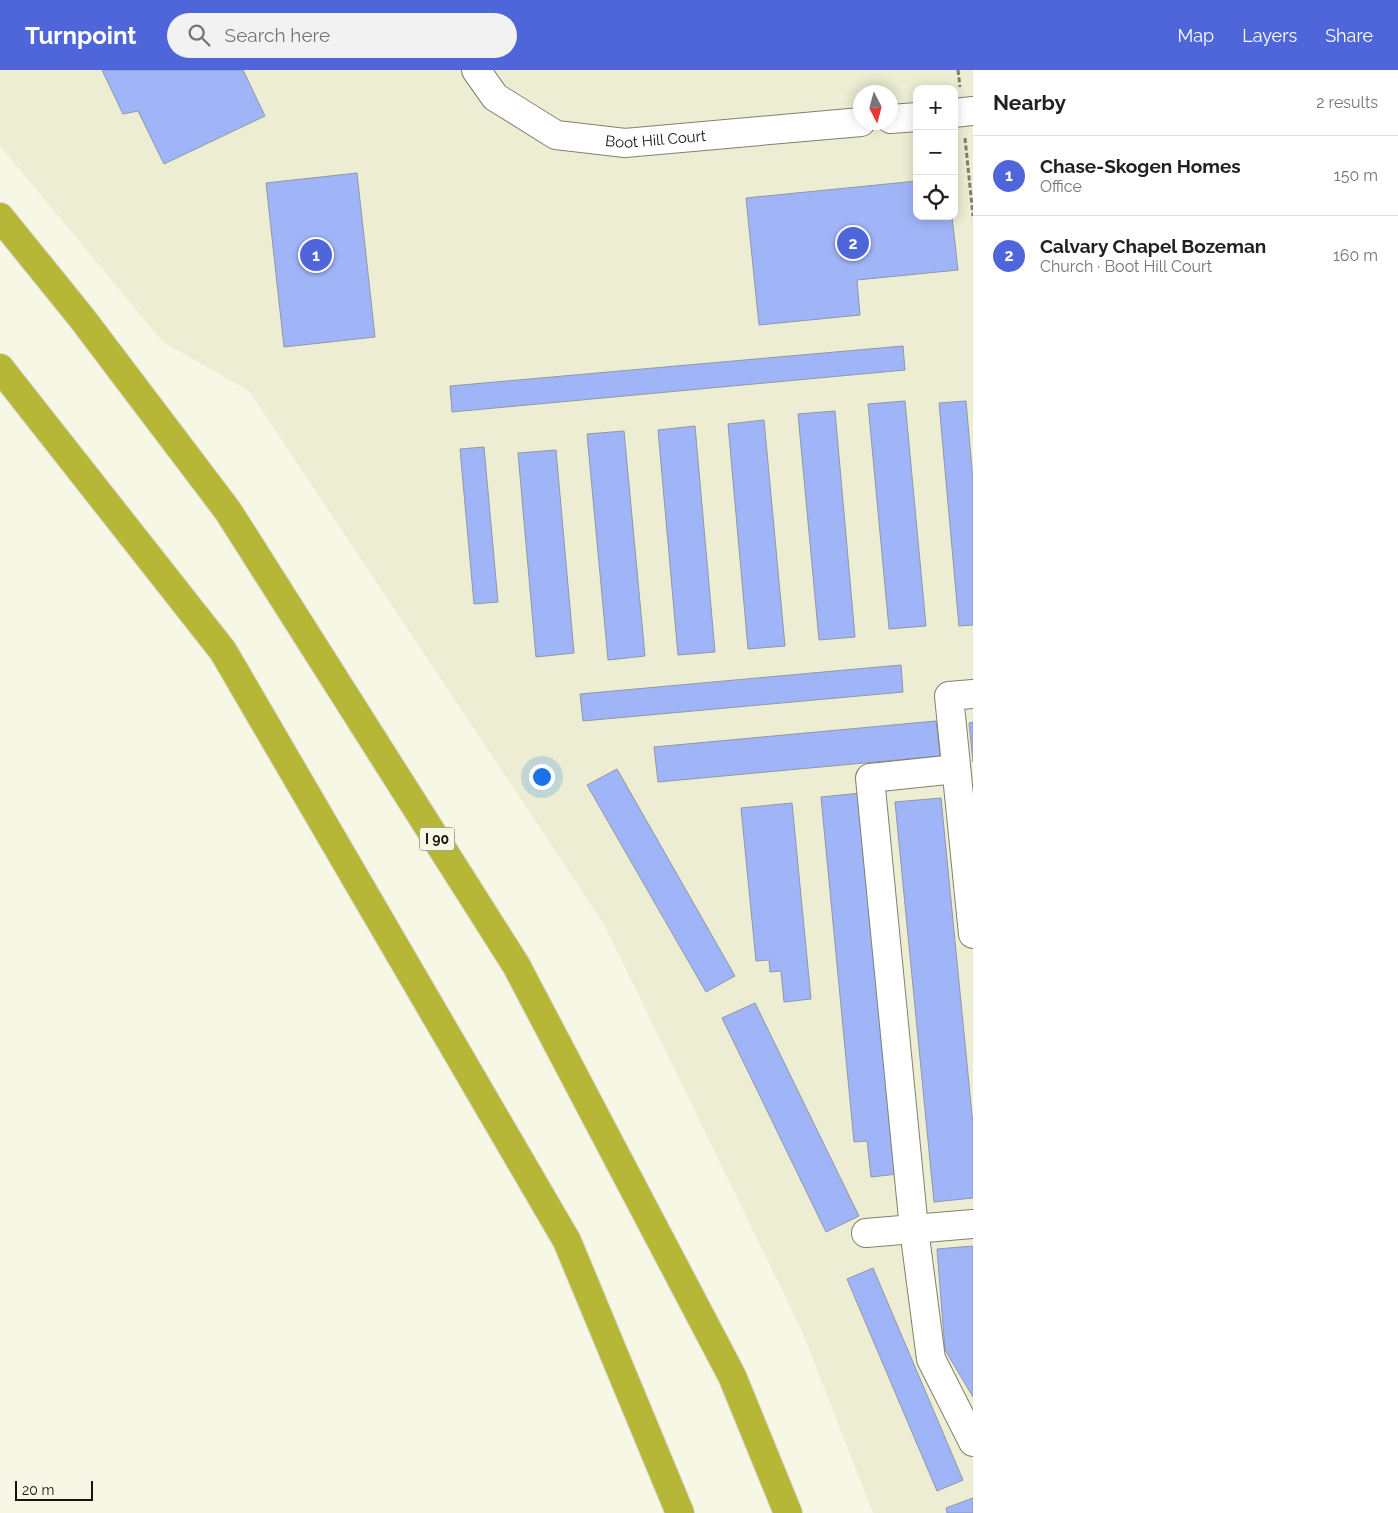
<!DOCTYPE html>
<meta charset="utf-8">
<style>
:root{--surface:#fff;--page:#f2f2f2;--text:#202124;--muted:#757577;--line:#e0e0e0;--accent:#4f66db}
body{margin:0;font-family:Raleway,sans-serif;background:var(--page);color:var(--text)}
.controls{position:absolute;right:15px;top:15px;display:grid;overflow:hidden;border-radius:10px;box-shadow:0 2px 12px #0003}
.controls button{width:45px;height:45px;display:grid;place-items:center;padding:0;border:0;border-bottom:1px solid var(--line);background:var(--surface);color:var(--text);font:25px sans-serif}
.compass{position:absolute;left:853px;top:15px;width:45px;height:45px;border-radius:50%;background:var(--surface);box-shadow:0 2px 12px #0003;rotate:174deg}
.scale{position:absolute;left:15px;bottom:12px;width:78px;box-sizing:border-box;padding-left:5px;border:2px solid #15150f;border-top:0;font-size:14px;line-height:18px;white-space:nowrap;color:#15150f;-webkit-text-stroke:4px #f6f7e5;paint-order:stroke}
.you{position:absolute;left:541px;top:706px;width:18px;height:18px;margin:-12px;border:4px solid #fff;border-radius:50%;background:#1a73e8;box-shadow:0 0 0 8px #1a73e833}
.badge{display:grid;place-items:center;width:32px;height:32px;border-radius:50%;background:var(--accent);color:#fff;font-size:16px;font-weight:700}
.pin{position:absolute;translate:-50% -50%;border:2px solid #fff;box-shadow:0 1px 5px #0006}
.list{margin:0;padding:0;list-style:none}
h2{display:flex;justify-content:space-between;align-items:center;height:65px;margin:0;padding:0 20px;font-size:21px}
h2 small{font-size:16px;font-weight:400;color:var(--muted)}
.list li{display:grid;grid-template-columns:32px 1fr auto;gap:15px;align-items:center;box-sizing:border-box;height:80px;padding:0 20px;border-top:1px solid var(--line)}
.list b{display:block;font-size:19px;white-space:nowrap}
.list p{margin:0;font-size:16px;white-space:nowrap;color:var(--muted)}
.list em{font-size:16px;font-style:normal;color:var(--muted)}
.icon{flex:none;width:28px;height:28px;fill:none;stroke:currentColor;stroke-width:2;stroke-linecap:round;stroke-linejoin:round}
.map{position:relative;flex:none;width:973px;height:1443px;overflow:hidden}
header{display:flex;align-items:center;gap:30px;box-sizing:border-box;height:70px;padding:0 25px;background:var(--accent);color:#fff}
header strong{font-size:24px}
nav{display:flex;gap:28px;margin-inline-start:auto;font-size:18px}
.search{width:350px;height:45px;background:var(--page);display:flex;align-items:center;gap:12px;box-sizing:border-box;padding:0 18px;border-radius:28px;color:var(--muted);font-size:19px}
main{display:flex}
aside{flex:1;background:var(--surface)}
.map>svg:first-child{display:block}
</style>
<header>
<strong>Turnpoint</strong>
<div class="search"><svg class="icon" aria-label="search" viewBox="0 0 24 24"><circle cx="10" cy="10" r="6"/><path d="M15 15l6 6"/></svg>Search here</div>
<nav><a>Map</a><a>Layers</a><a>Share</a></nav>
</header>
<main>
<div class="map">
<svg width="973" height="1443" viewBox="0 0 973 1443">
<rect width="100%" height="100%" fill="#f6f7e5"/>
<!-- built -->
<path fill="#ecedd3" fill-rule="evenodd" d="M0 0H973V1443H873L802 1261 604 854 249 321 163 272 0 76ZM917 19H954V146H917ZM861 22H891V52H861Z"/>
<!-- building -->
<path fill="#a0b4f8" stroke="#9197a6" d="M102 0H243L265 46 164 94 138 41 123 44Z
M357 103 375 267 284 277 266 113Z
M917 111V146H952L958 200 857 210 860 245 759 255 746 128Z
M903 276 905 300 452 342 450 316Z
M905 331 926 556 889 559 868 334Z
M966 331 973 411V555L959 556 939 333Z
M835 341 855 567 819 570 798 344Z
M764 350 785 576 748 579 728 354Z
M695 356 715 582 678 585 658 360Z
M624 361 645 586 608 590 587 364Z
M484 377 498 532 474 534 460 379Z
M556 380 574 583 536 587 518 383Z
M901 595 903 622 583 651 580 624Z
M936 651 940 686 658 712 654 677Z
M973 652V692L969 653Z
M617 699 735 906 706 922 587 715Z
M861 723 898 1104 871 1107 867 1071 854 1072 821 727Z
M941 728 973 1055V1128L934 1132 895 732Z
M792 733 811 929 784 932 781 901 770 902 769 890 756 891 741 738Z
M755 933 859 1146 826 1162 722 948Z
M973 1176V1327L945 1280 937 1179Z
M873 1198 963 1410 937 1421 847 1209Z
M973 1428V1443H947L946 1438Z"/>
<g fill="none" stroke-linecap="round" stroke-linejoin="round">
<defs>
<g id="minor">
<path id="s1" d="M476 0 495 27 556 65 625 73 861 52"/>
<path d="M954 43 973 41"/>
<path d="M891 49 917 47"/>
<path d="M973 624 949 626 973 864"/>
<path d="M956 699 870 708 914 1159 931 1289 973 1372"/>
<path d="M866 1163 973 1154"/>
</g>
<path id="highway" d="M0 147 81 247 228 441 516 895 732 1306 788 1443
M0 298 223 581 567 1171 680 1443"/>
</defs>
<!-- minor casing -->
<use href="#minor" stroke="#808070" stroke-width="30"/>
<!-- highway casing -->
<use href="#highway" stroke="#dadad9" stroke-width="30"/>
<!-- path -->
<path stroke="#7d7d72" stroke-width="3" stroke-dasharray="5 2.5" stroke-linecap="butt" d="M958 0 960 17
M965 68 973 146"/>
<!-- minor -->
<use href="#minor" stroke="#fff" stroke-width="28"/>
<!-- highway -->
<use href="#highway" stroke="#b7b737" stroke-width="28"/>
</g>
<g text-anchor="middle" stroke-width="5" stroke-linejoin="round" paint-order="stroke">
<!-- shield labels -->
<rect fill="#f6f7e5" stroke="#58594f" stroke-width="1" x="419.5" y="757.5" width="35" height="23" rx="4"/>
<g font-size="14" font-weight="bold" fill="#15150f">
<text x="437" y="774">I 90</text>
</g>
<!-- street labels -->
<g font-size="15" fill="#15150f" stroke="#f6f7e5">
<text dy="5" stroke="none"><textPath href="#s1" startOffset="205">Boot Hill Court</textPath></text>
</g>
</g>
</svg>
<div class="controls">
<button>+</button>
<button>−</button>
<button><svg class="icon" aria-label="locate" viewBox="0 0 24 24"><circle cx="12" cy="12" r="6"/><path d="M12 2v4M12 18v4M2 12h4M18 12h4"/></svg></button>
</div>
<svg class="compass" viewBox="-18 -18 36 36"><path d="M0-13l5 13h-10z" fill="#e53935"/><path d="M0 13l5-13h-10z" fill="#757577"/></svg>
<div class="scale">20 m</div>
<div class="you"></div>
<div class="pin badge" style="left:316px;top:185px">1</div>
<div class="pin badge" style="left:853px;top:173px">2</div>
</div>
<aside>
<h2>Nearby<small>2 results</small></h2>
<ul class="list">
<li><span class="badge">1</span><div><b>Chase-Skogen Homes</b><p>Office</p></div><em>150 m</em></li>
<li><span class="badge">2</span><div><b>Calvary Chapel Bozeman</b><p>Church · Boot Hill Court</p></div><em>160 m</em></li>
</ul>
</aside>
</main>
